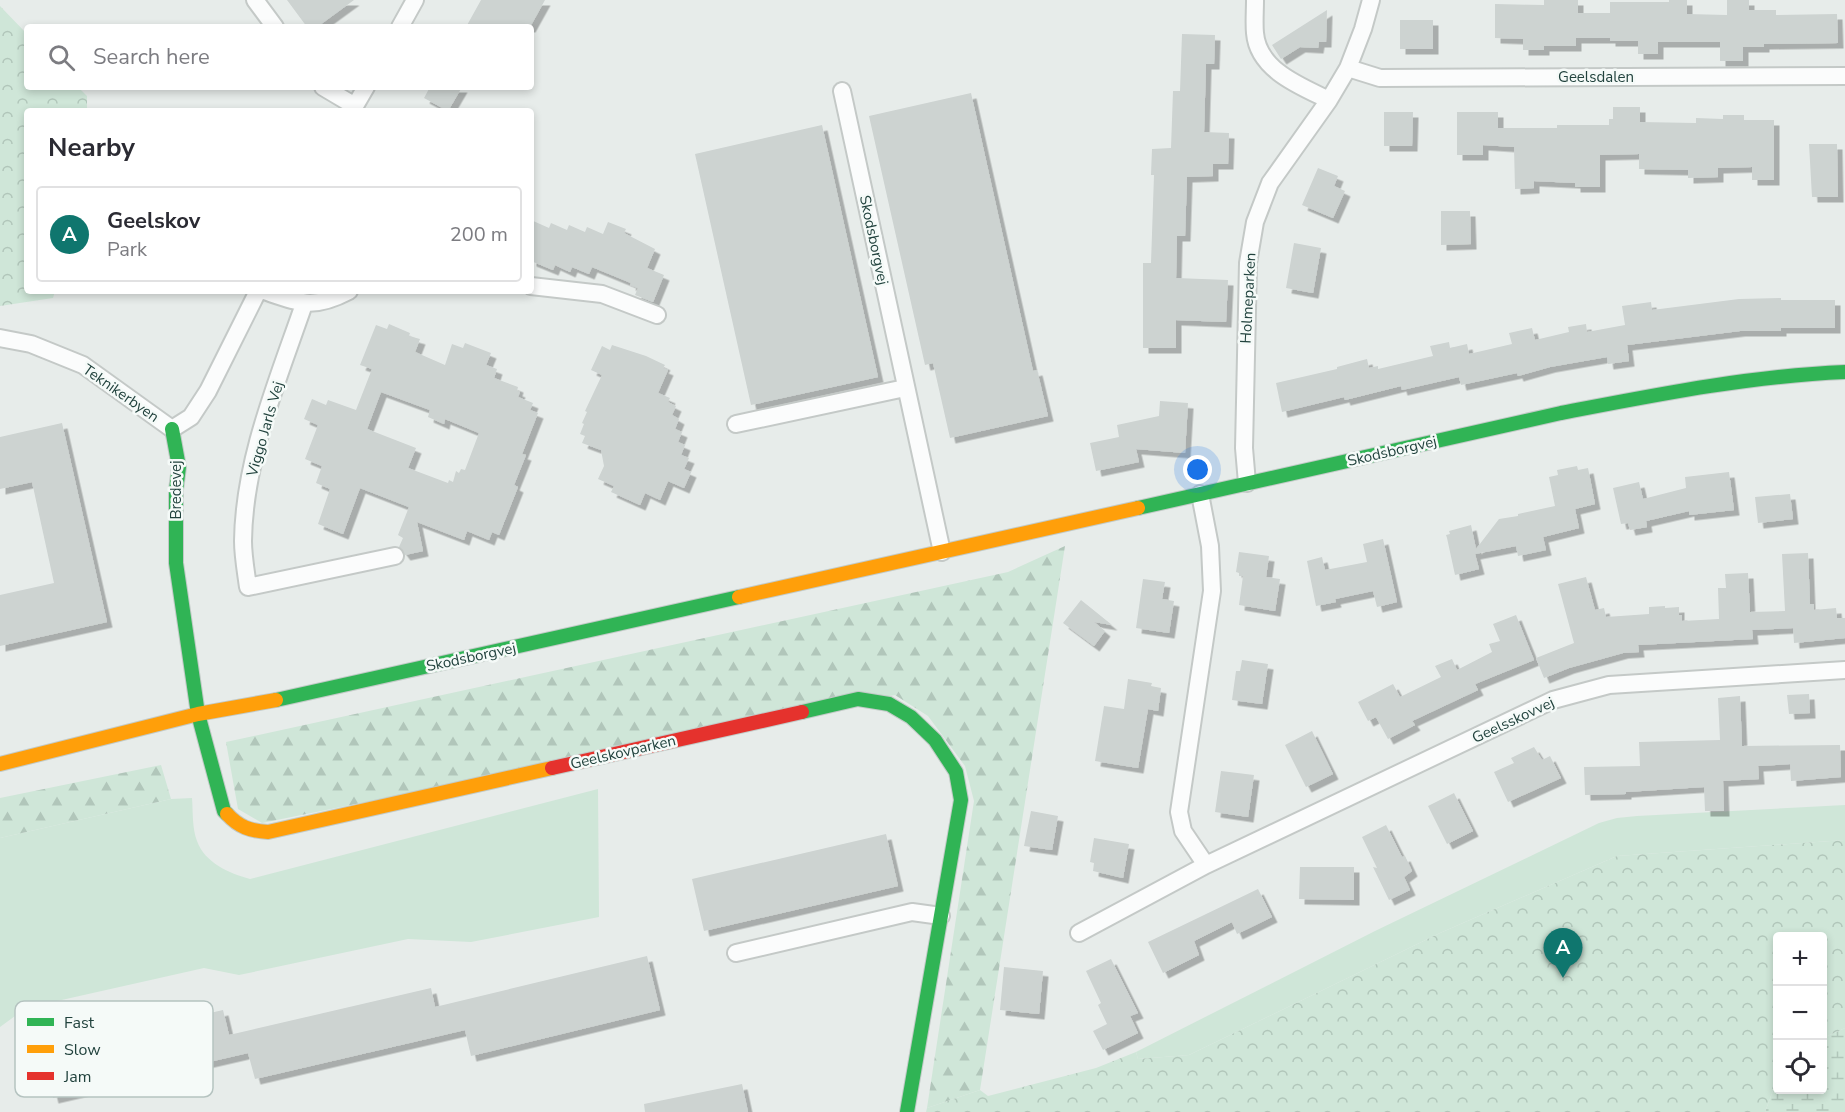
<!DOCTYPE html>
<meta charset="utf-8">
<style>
:root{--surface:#fff;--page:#f7f7f7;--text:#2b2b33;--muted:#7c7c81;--line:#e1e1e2;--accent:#0f766e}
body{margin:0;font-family:"Nunito Sans",sans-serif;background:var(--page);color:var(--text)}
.controls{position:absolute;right:18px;bottom:18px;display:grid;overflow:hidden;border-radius:6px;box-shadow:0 3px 9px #0003}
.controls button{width:54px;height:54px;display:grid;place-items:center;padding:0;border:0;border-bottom:2px solid var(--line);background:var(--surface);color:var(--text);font:30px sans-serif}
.you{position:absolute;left:1198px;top:470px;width:21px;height:21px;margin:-15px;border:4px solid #fff;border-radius:50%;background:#1a73e8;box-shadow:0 0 0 9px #1a73e833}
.badge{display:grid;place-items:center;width:39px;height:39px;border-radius:50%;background:var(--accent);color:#fff;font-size:20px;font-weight:700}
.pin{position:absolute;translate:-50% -50px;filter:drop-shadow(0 2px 3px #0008)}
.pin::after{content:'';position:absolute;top:32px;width:21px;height:18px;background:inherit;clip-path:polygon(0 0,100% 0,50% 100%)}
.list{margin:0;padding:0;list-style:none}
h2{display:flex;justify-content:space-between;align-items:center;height:78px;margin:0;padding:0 24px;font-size:26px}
h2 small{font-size:20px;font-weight:400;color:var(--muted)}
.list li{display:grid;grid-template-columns:39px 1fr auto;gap:18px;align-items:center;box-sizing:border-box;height:96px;margin:0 12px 12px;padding:0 12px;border:2px solid var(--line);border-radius:6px}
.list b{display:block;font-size:22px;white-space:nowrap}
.list p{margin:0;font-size:20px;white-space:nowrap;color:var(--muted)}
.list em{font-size:20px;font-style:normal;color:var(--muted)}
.icon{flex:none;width:33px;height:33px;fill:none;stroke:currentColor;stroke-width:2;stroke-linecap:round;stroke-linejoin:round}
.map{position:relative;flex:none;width:1845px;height:1112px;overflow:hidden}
.search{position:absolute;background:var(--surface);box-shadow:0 3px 9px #0003;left:24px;top:24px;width:510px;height:66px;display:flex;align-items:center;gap:15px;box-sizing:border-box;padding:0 21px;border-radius:6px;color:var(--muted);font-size:22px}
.panel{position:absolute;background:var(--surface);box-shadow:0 3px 9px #0003;left:24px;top:108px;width:510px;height:186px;border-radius:6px}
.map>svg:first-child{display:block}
</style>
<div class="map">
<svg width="1845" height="1112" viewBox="0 0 1845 1112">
<defs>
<pattern id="forest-firs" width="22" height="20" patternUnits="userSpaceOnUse" patternTransform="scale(1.5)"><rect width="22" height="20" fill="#cfe6d8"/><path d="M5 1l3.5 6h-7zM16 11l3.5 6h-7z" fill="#b1c6ba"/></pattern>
<pattern id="wetland-marsh" width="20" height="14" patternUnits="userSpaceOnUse" patternTransform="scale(1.5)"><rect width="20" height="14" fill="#cfe6d8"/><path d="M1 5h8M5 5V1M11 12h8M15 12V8" fill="none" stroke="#b1c6ba"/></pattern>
<pattern id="park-crowns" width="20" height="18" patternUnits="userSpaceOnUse" patternTransform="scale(1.5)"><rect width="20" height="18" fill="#cfe6d8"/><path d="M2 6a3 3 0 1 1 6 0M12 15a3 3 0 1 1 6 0" fill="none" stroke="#b1c6ba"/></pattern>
<filter id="shadow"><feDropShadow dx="5.5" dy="5.5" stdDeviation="0" flood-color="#0004"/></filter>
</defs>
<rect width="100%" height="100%" fill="#e7ecea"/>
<!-- green -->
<path fill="#cfe6d8" d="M598 789 599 917 471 942 408 939 239 975 204 968 26 1008 0 1027V838L171 799 192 798C193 811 192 829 197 841 205 863 229 873 250 879Z
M1845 805V840L1617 856 1440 933 1189 1055 1138 1059 1136 1052 1375 931 1599 823 1617 818 1637 816Z"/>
<!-- forest -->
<path fill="url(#forest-firs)" d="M1065 546 980 1090 927 1108 974 801 965 766 928 716 895 695 262 823 238 809 226 742 1008 572Z
M161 765 171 799 0 838V798Z"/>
<!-- wetland -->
<path fill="url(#wetland-marsh)" d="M1845 1028V1112H1765L1777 1080 1778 1090H1822L1823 1038Z"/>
<!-- park -->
<path fill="url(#park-crowns)" d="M0 6 27 34V87H78L87 96V111H27V291H55L53 298 0 306Z
M1845 840V1028L1823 1038 1822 936H1778L1777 1080 1765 1112H926L927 1108 980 1090 988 1096 1096 1068 1136 1052 1138 1059 1189 1055 1440 933 1617 856Z"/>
<!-- building -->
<path fill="#cdd3d1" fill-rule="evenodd" filter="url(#shadow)" d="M287 0H354L317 27H307Z
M481 0H545L530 27H466Z
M1544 0H1578V13H1610V2H1669V0H1687V14L1727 15V0H1749V10H1776V15L1837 14 1838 43 1764 44V47H1743V61H1720V42H1658V54H1638V41H1610V38H1576V46H1544V50H1523V39L1495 38V4L1544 5Z
M1327 10 1326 42H1319L1318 48 1300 47 1281 59 1272 45Z
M1400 20H1433V49H1400Z
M1182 34 1215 35 1214 64H1206L1204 132 1229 133 1228 164H1213V176L1187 177 1185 236H1177L1176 278 1228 280 1226 322 1176 320V348H1143V263H1151L1154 175H1151L1152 149 1171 148 1173 91H1180Z
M430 87H462L448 111 424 98Z
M971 93 1033 371 1037 370 1048 416 950 438 933 363 925 365 869 116Z
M1613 107H1640V122L1696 123V118L1723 119V115H1744V120H1774V180H1752V167L1718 168V177L1688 178V170L1639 169V154L1600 155V187H1575V183L1534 181V188L1515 189 1514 147 1483 145V155H1457V112H1498V128H1557V125H1609V119H1613Z
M1384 112H1413L1412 146H1384Z
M822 125 878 377 751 405 695 154Z
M1809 144H1837L1838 197H1812Z
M1318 168 1338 176 1334 186 1345 191 1333 218 1302 205Z
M1441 211H1470L1471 244 1441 245Z
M531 220 549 228 551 223 567 230 569 225 585 232 587 227 603 234 608 222 626 229 624 233 655 249 647 268 664 275 653 302 635 295 638 288 630 285 631 283 592 267 589 274 572 267 570 272 555 265 553 270 531 261Z
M1294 243 1321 248 1313 293 1286 288Z
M1781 298V300H1835V328H1781V331H1740L1627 345 1629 361 1608 364 1607 357 1550 367 1518 376 1517 373 1461 385 1459 377 1402 390 1401 386 1345 400 1344 397 1282 412 1276 383 1337 369V367L1367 359 1369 368 1378 366V369L1433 356 1430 346 1449 342 1450 348 1467 344 1469 354 1512 344 1509 333 1532 328 1535 340 1569 332 1568 327 1586 324 1587 332 1625 325 1622 306 1651 302 1652 310 1739 299Z
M389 324 410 333 409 336 420 339 415 352 445 365 452 344 463 348 465 343 491 353 486 365 497 369 494 378 518 387 517 391 520 392 518 397 533 403 530 410 538 413 522 454 526 455 514 485 518 487 499 535 492 532 489 540 467 531 464 540 417 522 423 551 405 555 399 547 403 538 398 535 409 507 360 488 343 534 318 524 330 489 316 483 322 466 305 459 318 425 304 419 312 399 326 405 328 400 356 410 372 369 360 365 376 325 387 329ZM381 392 430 410 428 417 444 424 445 419 479 433 465 470 461 469 459 473 456 471 453 482 449 480 448 483 408 468 416 448 367 429Z
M612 345 646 356 665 365 663 368 668 370 658 393 670 398 668 402 676 406 672 415 679 419 675 429 682 432 678 442 685 445 681 455 689 458 684 469 691 472 684 488 668 481 660 500 645 493 640 505 611 492 614 486 598 479 604 466 601 450 582 443 585 436 580 434 584 424 582 423 587 412 585 411 602 375 591 370 602 346 610 350Z
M1160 401 1188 403 1185 453 1136 449 1139 462 1096 471 1090 443 1119 437 1117 425 1159 416Z
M62 423 107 622 0 646V595L54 583 32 482 0 489V437Z
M1577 466 1578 470 1588 468 1595 504 1575 509 1579 528 1543 537 1546 550 1518 556 1516 546 1475 554 1479 569 1455 575 1447 538 1446 535 1450 534 1449 531 1471 525 1476 549 1499 519 1518 516V514L1555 506 1549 477 1558 475 1557 470Z
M1729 472 1734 510 1689 515V511L1646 521 1647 527 1630 530 1628 523 1621 524 1613 488 1639 482 1643 499 1686 488 1685 477Z
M1790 494 1793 519 1758 523 1755 497Z
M1383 539 1397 602 1377 607 1373 591 1335 599 1336 602 1316 606 1307 561 1322 557 1325 570 1367 562 1363 544Z
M1239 552 1269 556 1266 577 1280 579 1275 611 1239 605 1243 576H1239V573L1236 572Z
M1808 553 1810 604H1814V610L1836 608 1837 618H1845V638L1794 643 1793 628 1752 630 1753 639 1638 645 1639 652 1623 653 1569 668 1544 678 1536 658 1574 643 1558 584 1586 577 1595 610 1604 608 1606 617 1649 614V607L1665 606V608L1679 607V615H1682V621L1719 619 1718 588H1726L1725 574 1748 573 1750 612 1785 611 1782 554Z
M1143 579 1165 582 1162 599 1174 601 1169 633 1136 628Z
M1081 600 1112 625 1094 622 1105 631 1094 646 1063 623Z
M1516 615 1534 660 1475 684 1478 690 1412 721 1415 725 1388 739 1376 717 1368 721 1358 702 1393 684 1400 697 1441 677 1435 666 1452 659 1457 670 1492 652 1489 644 1500 641 1493 624Z
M1242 660 1268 664 1262 704 1232 700 1236 671H1240Z
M1128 679 1152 683 1151 686 1161 688 1158 711 1148 709 1138 768 1095 761 1104 706 1124 709Z
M1809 694 1810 713 1789 714 1787 695Z
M1740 696 1742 746 1840 745 1841 777 1791 781 1790 764 1758 766 1759 779 1723 781 1724 811H1705L1704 787 1626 792V794L1585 795 1584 767 1640 766 1639 742 1720 740 1718 698Z
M1312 731 1333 774 1306 787 1285 745Z
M1534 747 1542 760 1550 756 1561 778 1508 802 1494 772 1514 763 1511 758Z
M1221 771 1254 775 1248 817 1215 812Z
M1454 793 1473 831 1447 844 1428 806Z
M1031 811 1058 816 1052 850 1024 846Z
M1386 825 1402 857 1405 856 1412 871 1404 877 1410 890 1389 900 1373 867 1377 868 1362 837Z
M886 834 898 886 704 931 692 879Z
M1094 838 1129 844 1123 878 1093 871 1094 863 1090 862Z
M1300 867H1354V900L1299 899Z
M1258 889 1272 917 1237 934 1232 922 1194 941 1199 955 1163 973 1148 942Z
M647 956 660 1010 471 1056 465 1030 255 1079 248 1053 53 1098 42 1052 223 1010 229 1035 431 988 435 1007Z
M1111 959 1138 1013 1130 1016 1138 1033 1103 1050 1093 1031 1107 1024 1098 1005 1101 1003 1086 971Z
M1004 967 1043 971 1039 1014 1000 1010Z
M742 1084 748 1112H645L644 1104Z"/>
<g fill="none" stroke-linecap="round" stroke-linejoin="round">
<defs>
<path id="street" d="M255 0 275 27
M1255 0C1255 11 1254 23 1255 33 1258 70 1300 86 1329 100
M400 27 415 0
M1348 68 1380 78 1845 76
M323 87 355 106
M842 91 942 552
M352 111 366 87
M531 286 602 294 657 315
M264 291C300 303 313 310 349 291
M304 304C278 380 244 459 243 541 243 556 246 572 248 587L395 556
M0 338 31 344 83 365 172 429 191 417 208 391 258 291
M736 424 905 388
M1247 483 1244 448 1248 263 1255 222 1270 183 1329 100 1348 68 1363 29 1371 0
M1200 494 1210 546 1212 591 1179 812 1183 831 1206 865
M1079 933 1206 865 1553 700 1609 685 1845 670
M736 953 912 912 941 916"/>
<path id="fast" d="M172 429 179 467 176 490V563L198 714 224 811 227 814
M1138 508 1561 413C1655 395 1749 376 1845 372
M276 700 739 597
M802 712 858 699 889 704 911 717 935 740 956 772 961 800 907 1112"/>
<path id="slow" d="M739 597 1138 508
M0 764 198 714 276 700
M227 814C239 827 250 831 268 832L552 768"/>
<path id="jam" d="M552 768 802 712"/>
</defs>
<!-- street casing -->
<use href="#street" stroke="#c4c9c7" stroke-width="20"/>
<!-- fast casing -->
<use href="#fast" stroke="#c2cac7" stroke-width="16"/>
<!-- slow casing -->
<use href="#slow" stroke="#c2cac7" stroke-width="16"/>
<!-- jam casing -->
<use href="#jam" stroke="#c2cac7" stroke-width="16"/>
<!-- street -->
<use href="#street" stroke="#fbfcfc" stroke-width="16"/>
<!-- fast -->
<use href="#fast" stroke="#30b455" stroke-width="14"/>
<!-- slow -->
<use href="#slow" stroke="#ff9f0a" stroke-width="14"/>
<!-- jam -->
<use href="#jam" stroke="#e5322d" stroke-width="14"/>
</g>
<g text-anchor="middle" stroke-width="5" stroke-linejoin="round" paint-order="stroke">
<!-- street labels -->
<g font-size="15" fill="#21423d" stroke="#f5faf8">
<text x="1596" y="82">Geelsdalen</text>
<text transform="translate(874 240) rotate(78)" y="5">Skodsborgvej</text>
<text transform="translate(1248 298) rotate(-87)" y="5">Holmeparken</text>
<text transform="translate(121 393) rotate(35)" y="5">Teknikerbyen</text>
<text transform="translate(265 429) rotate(-74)" y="5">Viggo Jarls Vej</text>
<text transform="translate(1392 451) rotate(-13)" y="5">Skodsborgvej</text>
<text transform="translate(176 490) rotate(-90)" y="5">Bredevej</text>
<text transform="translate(471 657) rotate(-12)" y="5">Skodsborgvej</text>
<text transform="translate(1513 720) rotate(-25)" y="5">Geelsskovvej</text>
<text transform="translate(623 752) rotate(-13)" y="5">Geelskovparken</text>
</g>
</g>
<!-- legend -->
<rect x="15" y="1001" width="198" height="96" rx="9" fill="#f5faf8" stroke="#b5c3c0" stroke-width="1.5"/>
<rect x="27" y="1018" width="27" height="8" fill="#30b455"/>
<rect x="27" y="1045" width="27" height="8" fill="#ff9f0a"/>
<rect x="27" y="1072" width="27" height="8" fill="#e5322d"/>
<g font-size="16" fill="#21423d">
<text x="64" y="1028">Fast</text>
<text x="64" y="1055">Slow</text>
<text x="64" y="1082">Jam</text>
</g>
</svg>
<div class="controls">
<button>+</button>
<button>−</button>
<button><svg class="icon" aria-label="locate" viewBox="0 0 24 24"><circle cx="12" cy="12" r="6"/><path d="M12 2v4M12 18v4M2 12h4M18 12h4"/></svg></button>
</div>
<div class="you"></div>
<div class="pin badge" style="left:1563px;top:978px">A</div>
<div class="search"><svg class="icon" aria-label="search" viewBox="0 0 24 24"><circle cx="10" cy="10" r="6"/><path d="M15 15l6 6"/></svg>Search here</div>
<section class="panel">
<h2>Nearby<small></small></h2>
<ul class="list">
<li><span class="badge">A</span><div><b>Geelskov</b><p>Park</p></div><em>200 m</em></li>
</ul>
</section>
</div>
